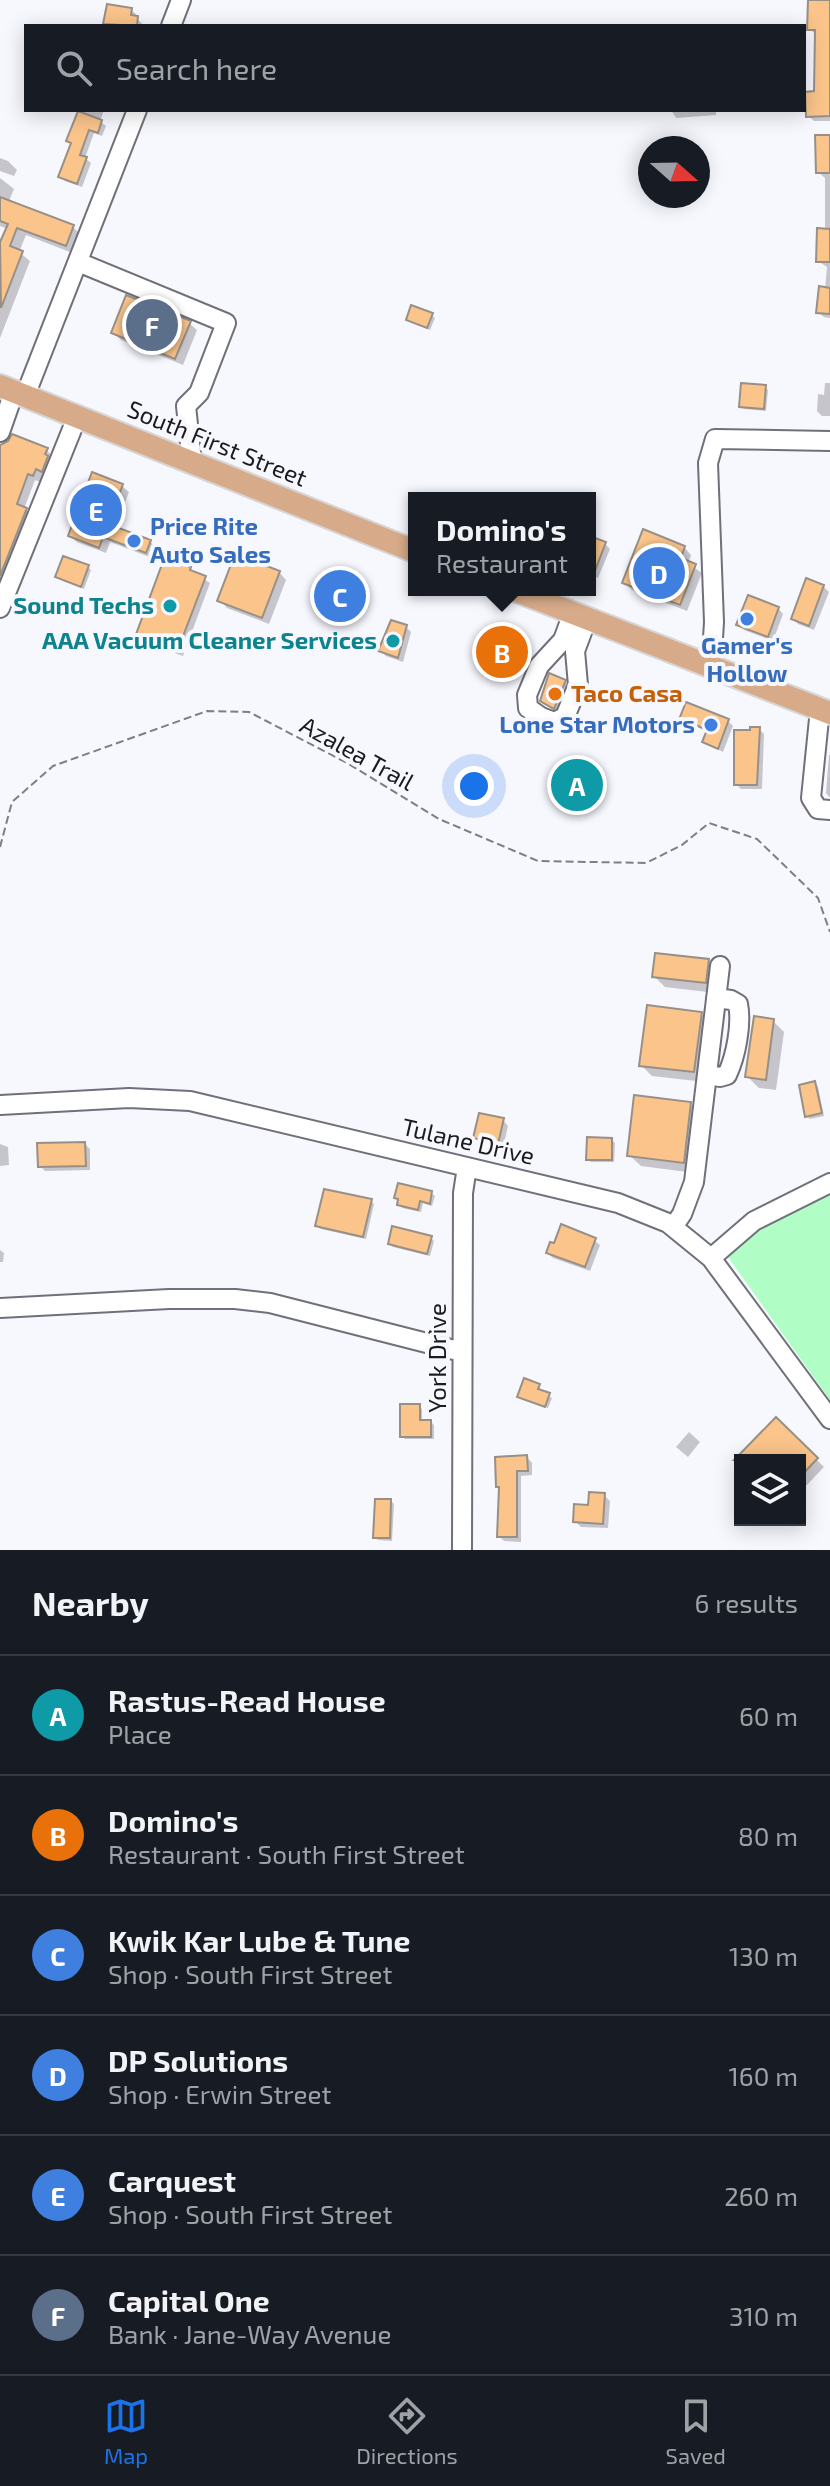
<!DOCTYPE html>
<meta charset="utf-8">
<style>
:root{--surface:#171b24;--page:#20242c;--text:#f1f3f6;--muted:#9ea1a6;--line:#363941;--accent:#1a73e8}
body{margin:0;font-family:"Exo 2",sans-serif;background:var(--page);color:var(--text)}
.controls{position:absolute;right:24px;bottom:24px;display:grid;overflow:hidden;border-radius:0px;box-shadow:0 4px 20px #0003}
.controls button{width:72px;height:72px;display:grid;place-items:center;padding:0;border:0;border-bottom:2px solid var(--line);background:var(--surface);color:var(--text);font:40px sans-serif}
.compass{position:absolute;left:638px;top:136px;width:72px;height:72px;border-radius:50%;background:var(--surface);box-shadow:0 4px 20px #0003;rotate:110deg}
.you{position:absolute;left:474px;top:786px;width:28px;height:28px;margin:-20px;border:6px solid #fff;border-radius:50%;background:#1a73e8;box-shadow:0 0 0 12px #1a73e833}
.badge{display:grid;place-items:center;width:52px;height:52px;border-radius:50%;background:var(--accent);color:#fff;font-size:26px;font-weight:700}
.pin{position:absolute;translate:-50% -50%;border:4px solid #fff;box-shadow:0 2px 8px #0006}
.popup{position:absolute;left:408px;top:492px;width:188px;height:104px;box-sizing:border-box;display:grid;place-content:center;border-radius:0px;background:var(--surface);filter:drop-shadow(0 2px 6px #0005);font-size:26px;white-space:nowrap;color:var(--muted)}
.popup b{font-size:30px;color:var(--text)}
.popup::after{content:'';position:absolute;left:50%;top:100%;margin-left:-16px;border:16px solid transparent;border-top-color:var(--surface)}
.list{margin:0;padding:0;list-style:none}
h2{display:flex;justify-content:space-between;align-items:center;height:104px;margin:0;padding:0 32px;font-size:34px}
h2 small{font-size:26px;font-weight:400;color:var(--muted)}
.list li{display:grid;grid-template-columns:52px 1fr auto;gap:24px;align-items:center;box-sizing:border-box;height:120px;padding:0 32px;border-top:2px solid var(--line)}
.list b{display:block;font-size:30px;white-space:nowrap}
.list p{margin:0;font-size:26px;white-space:nowrap;color:var(--muted)}
.list em{font-size:26px;font-style:normal;color:var(--muted)}
.icon{flex:none;width:44px;height:44px;fill:none;stroke:currentColor;stroke-width:2;stroke-linecap:round;stroke-linejoin:round}
.map{position:relative;flex:none;width:830px;height:1550px;overflow:hidden}
.search{position:absolute;background:var(--surface);box-shadow:0 4px 20px #0003;left:24px;right:24px;top:24px;height:88px;display:flex;align-items:center;gap:20px;box-sizing:border-box;padding:0 28px;border-radius:0px;color:var(--muted);font-size:30px}
.sheet{height:824px;background:var(--surface)}
nav{display:flex;justify-content:space-around;align-items:center;box-sizing:border-box;height:112px;border-top:2px solid var(--line);background:var(--surface);font-size:22px;color:var(--muted)}
nav a{display:grid;justify-items:center;gap:4px}
nav .on{color:var(--accent)}
.map>svg:first-child{display:block}
</style>
<div class="map">
<svg width="830" height="1550" viewBox="0 0 830 1550">
<rect width="100%" height="100%" fill="#f7f7fe"/>
<!-- green -->
<path fill="#b0fec5" d="M830 1195V1400L728 1257 769 1222Z"/>
<!-- shadow -->
<path fill="#0003" d="M810 0H830V121H814L808 116 816 93 817 35 809 29Z
M108 6 131 10 136 14 135 18 142 23 141 26H104Z
M78 110H104L100 121 106 126 102 136 94 133 85 158 91 163 82 187 65 181 61 177 72 144 69 141Z
M671 110H716V115L676 118Z
M830 137V318L824 317 818 312 825 289 827 267 818 261 825 230V178L818 172Z
M0 158 8 161 17 170 14 176 0 171Z
M0 178 14 189 9 201 73 227 82 236 75 254 26 235 19 252 30 261 0 338V244L2 245 8 229 0 226Z
M431 315 435 318 430 330 408 320Z
M189 323 197 330 183 365 121 340 113 332Z
M825 383H830V416H822L817 411 818 394 824 395Z
M765 387 768 390 766 411 744 409 741 406Z
M8 443 46 450 54 457 49 478 43 475 40 482 35 480 24 509 33 517 7 583 0 580V450Z
M122 486 129 492 115 528 150 541 156 548 152 558 110 542 106 553 77 542 70 536Z
M590 538 605 544 610 549 598 578 590 575Z
M684 547 691 555 688 563 702 573 687 611 632 590 625 583Z
M181 565 210 583 183 656 142 641 137 636Z
M88 567 91 570 84 589 57 577Z
M279 572 286 580 269 624 227 608 220 600Z
M823 586 829 592 814 630 798 624 793 619Z
M362 594 367 600 360 618 324 605 319 599Z
M778 608 783 614 773 641 744 630 739 625Z
M406 627 411 632 403 662 386 656 381 651Z
M504 635 516 642 504 674 492 667Z
M564 681 570 687 559 713 542 701Z
M687 704 728 721 733 726 723 752 704 742 708 732 695 726 691 735 678 726Z
M759 729 764 734 762 789H741L736 784Z
M829 755H830V798L826 793Z
M708 961 720 972 716 993 665 987 654 976Z
M701 1014 713 1025 705 1082 652 1076 641 1065Z
M773 1021 784 1032 776 1090 759 1088 748 1077Z
M815 1083 818 1087 824 1116 810 1119 807 1116Z
M690 1104 702 1115 695 1173 641 1166 629 1155Z
M503 1120 508 1126 503 1148 480 1143 475 1137Z
M612 1140 615 1143 614 1162H591L588 1159Z
M0 1144 8 1147 9 1165 0 1166Z
M85 1144 90 1149V1170L45 1171 40 1166Z
M431 1193 435 1196 432 1206 423 1203 421 1212 402 1208 396 1197Z
M371 1201 374 1204 366 1239 321 1229 317 1226Z
M431 1238 434 1241 430 1256 393 1247 390 1244Z
M594 1240 600 1245 590 1271 553 1258 548 1253Z
M0 1250 4 1253 3 1262H0Z
M539 1386 541 1392 552 1398 548 1408 520 1396Z
M419 1406 422 1409V1422H431L434 1425V1439H405L402 1436Z
M776 1420 824 1467 805 1487 800 1482V1460H740V1467L735 1462Z
M689 1432 700 1442 688 1457 676 1447Z
M527 1457 532 1463V1475L521 1476V1542L504 1541 499 1536 501 1488Z
M604 1495 610 1501 608 1528 581 1527 575 1521Z
M391 1501 394 1504 392 1541 378 1540 375 1537Z"/>
<!-- building -->
<path fill="#fac48b" stroke="#989087" stroke-width="2" d="M808 0H830V116L806 117 805 92 814 91 815 30H807Z
M107 4 132 8 131 15 138 16 137 26 103 24Z
M78 111 102 120 98 133 89 130 80 155 87 157 77 184 58 177 71 143 66 141Z
M815 135H830V173H816Z
M0 197 74 225 66 246 17 228 10 246 23 251 1 308 0 242 8 224 0 221Z
M817 228 830 229V262H816Z
M819 286 830 288V314L816 313Z
M126 295 191 321 175 359 111 333Z
M411 305 433 313 427 328 406 320Z
M741 383 766 385 764 409 739 407Z
M12 434 48 448 45 454 48 456 42 472 36 469 33 476 28 474 17 504 27 508 0 576V445L8 441Z
M92 472 123 484 108 524 151 540 146 553 103 537 99 548 68 536Z
M643 529 685 546 681 558 696 564 680 605 622 583Z
M590 536 606 542 591 581 590 580Z
M235 554 280 571 262 618 217 601Z
M63 556 89 565 81 587 55 577Z
M164 559 191 567 190 570 206 576 177 652 135 637Z
M325 578 363 593 355 614 317 600Z
M806 578 824 585 809 626 791 619Z
M748 595 779 607 768 637 736 625Z
M391 620 407 625 398 658 378 651Z
M503 633 514 637 501 672 489 668Z
M549 673 566 680 554 709 540 701Z
M686 702 729 719 718 749 702 742 707 730 689 722 686 731 676 727Z
M750 727H760L757 785H734V730H750Z
M655 953 709 959 706 983 652 977Z
M647 1005 702 1012 694 1072 639 1066Z
M754 1016 774 1019 766 1080 745 1077Z
M815 1081 822 1113 805 1117 799 1085Z
M634 1095 691 1102 684 1163 627 1156Z
M479 1113 504 1118 498 1144 473 1138Z
M587 1137 612 1138V1160H586Z
M85 1142 86 1166 38 1167 37 1143Z
M398 1183 432 1191 430 1204 420 1201 418 1210 397 1205 398 1199 394 1198Z
M324 1189 372 1199 363 1237 315 1226Z
M561 1224 596 1238 585 1267 546 1253 550 1242 554 1243Z
M392 1226 432 1236 427 1254 388 1244Z
M524 1378 540 1384 538 1389 550 1393 545 1407 517 1397Z
M400 1404H420V1420H431V1437H400Z
M776 1417 818 1458 800 1477V1460H734Z
M527 1455 528 1471H517V1537H497L499 1487H496L495 1457Z
M589 1492 605 1493 603 1524 573 1522 574 1504 588 1505Z
M375 1499H391L390 1538H373Z"/>
<g fill="none" stroke-linecap="round" stroke-linejoin="round">
<defs>
<path id="minor" d="M171 26 181 0
M78 262 226 323 199 393 186 406 192 462
M25 396 137 110
M0 432 14 392
M0 608 77 417
M573 613 563 640 539 666 527 695 528 708 541 717 554 722 565 717 578 685 575 651 587 619
M704 665 713 638 714 622 708 463 715 439 830 441
M820 709 811 798 818 809 830 810
M707 1075 720 1077 727 1075C736 1056 742 1024 738 1004L731 1000 716 998
M0 1105 129 1098 190 1101 618 1203 668 1223 711 1258 830 1419
M673 1227 682 1214 694 1182 720 966
M711 1258 754 1221 830 1183
M0 1308 169 1299H235L270 1303 462 1352
M462 1550 463 1193 467 1167"/>
<path id="major" d="M0 386 414 551
M514 590 830 713"/>
</defs>
<!-- minor casing -->
<use href="#minor" stroke="#70707a" stroke-width="22"/>
<!-- major casing -->
<use href="#major" stroke="#d6d6d7" stroke-width="26"/>
<!-- path -->
<path stroke="#7e7e84" stroke-width="2" stroke-dasharray="8 4" stroke-linecap="butt" d="M0 847 12 802 53 766 207 711 249 712 347 763 439 819 538 861 646 863 682 845 709 823 757 839 818 898 830 932"/>
<!-- minor -->
<use href="#minor" stroke="#fff" stroke-width="18"/>
<!-- major -->
<use href="#major" stroke="#d7ab89" stroke-width="22"/>
</g>
<!-- markers -->
<g fill="#3f7fe0" stroke="#f7f7fe" stroke-width="3">
<circle cx="134" cy="541" r="8"/>
<circle cx="747" cy="619" r="8"/>
<circle cx="711" cy="725" r="8"/>
</g>
<g fill="#0f9aa8" stroke="#f7f7fe" stroke-width="3">
<circle cx="170" cy="606" r="8"/>
<circle cx="393" cy="641" r="8"/>
</g>
<circle fill="#e8710a" stroke="#f7f7fe" stroke-width="3" cx="555" cy="694" r="8"/>
<g text-anchor="middle" stroke-width="8" stroke-linejoin="round" paint-order="stroke">
<!-- street labels -->
<g font-size="24" fill="#1b1b1f" stroke="#f7f7fe">
<text transform="translate(217 444) rotate(22)" y="8">South First Street</text>
<text transform="translate(357 754) rotate(29)" y="8">Azalea Trail</text>
<text transform="translate(468 1142) rotate(13)" y="8">Tulane Drive</text>
<text transform="translate(438 1358) rotate(-90)" y="8">York Drive</text>
</g>
<!-- shop labels -->
<g font-size="24" font-weight="bold" fill="#366cbe" stroke="#f7f7fe" text-anchor="start">
<text x="150" y="535">Price Rite<tspan x="150" dy="28">Auto Sales</tspan></text>
<text x="747" y="654" text-anchor="middle">Gamer's<tspan x="747" dy="28">Hollow</tspan></text>
<text x="695" y="733" text-anchor="end">Lone Star Motors</text>
</g>
<!-- culture labels -->
<g font-size="24" font-weight="bold" fill="#0d838f" stroke="#f7f7fe" text-anchor="end">
<text x="154" y="614">Sound Techs</text>
<text x="377" y="649">AAA Vacuum Cleaner Services</text>
</g>
<!-- food labels -->
<g font-size="24" font-weight="bold" fill="#c56008" stroke="#f7f7fe" text-anchor="start">
<text x="571" y="702">Taco Casa</text>
</g>
</g>
</svg>
<div class="controls">
<button><svg class="icon" aria-label="layers" viewBox="0 0 24 24"><path d="M12 4l9 5-9 5-9-5zM3 14l9 5 9-5"/></svg></button>
</div>
<svg class="compass" viewBox="-18 -18 36 36"><path d="M0-13l5 13h-10z" fill="#e53935"/><path d="M0 13l5-13h-10z" fill="#9ea1a6"/></svg>
<div class="you"></div>
<div class="pin badge" style="left:577px;top:785px;background:#0f9aa8">A</div>
<div class="pin badge" style="left:502px;top:652px;background:#e8710a">B</div>
<div class="popup"><b>Domino's</b>Restaurant</div>
<div class="pin badge" style="left:340px;top:596px;background:#3f7fe0">C</div>
<div class="pin badge" style="left:659px;top:573px;background:#3f7fe0">D</div>
<div class="pin badge" style="left:96px;top:510px;background:#3f7fe0">E</div>
<div class="pin badge" style="left:152px;top:325px;background:#5c6f8a">F</div>
<div class="search"><svg class="icon" aria-label="search" viewBox="0 0 24 24"><circle cx="10" cy="10" r="6"/><path d="M15 15l6 6"/></svg>Search here</div>
</div>
<section class="sheet">
<h2>Nearby<small>6 results</small></h2>
<ul class="list">
<li><span class="badge" style="background:#0f9aa8">A</span><div><b>Rastus-Read House</b><p>Place</p></div><em>60 m</em></li>
<li><span class="badge" style="background:#e8710a">B</span><div><b>Domino's</b><p>Restaurant · South First Street</p></div><em>80 m</em></li>
<li><span class="badge" style="background:#3f7fe0">C</span><div><b>Kwik Kar Lube &amp; Tune</b><p>Shop · South First Street</p></div><em>130 m</em></li>
<li><span class="badge" style="background:#3f7fe0">D</span><div><b>DP Solutions</b><p>Shop · Erwin Street</p></div><em>160 m</em></li>
<li><span class="badge" style="background:#3f7fe0">E</span><div><b>Carquest</b><p>Shop · South First Street</p></div><em>260 m</em></li>
<li><span class="badge" style="background:#5c6f8a">F</span><div><b>Capital One</b><p>Bank · Jane-Way Avenue</p></div><em>310 m</em></li>
</ul>
</section>
<nav>
<a class="on"><svg class="icon" aria-label="map" viewBox="0 0 24 24"><path d="M3 6l6-2 6 2 6-2v14l-6 2-6-2-6 2zM9 4v14M15 6v14"/></svg>Map</a>
<a><svg class="icon" aria-label="directions" viewBox="0 0 24 24"><path d="M12 3l9 9-9 9-9-9zM9 14v-3h6M13 9l2 2-2 2"/></svg>Directions</a>
<a><svg class="icon" aria-label="saved" viewBox="0 0 24 24"><path d="M7 4h10v16l-5-4-5 4z"/></svg>Saved</a>
</nav>
